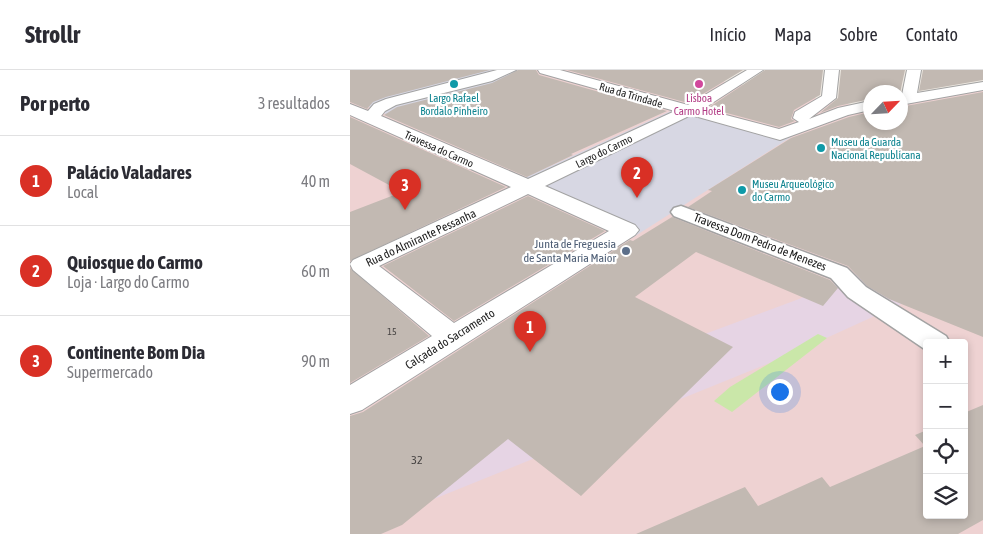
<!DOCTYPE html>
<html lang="pt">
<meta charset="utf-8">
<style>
:root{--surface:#fff;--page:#f7f7f7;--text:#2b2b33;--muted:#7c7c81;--line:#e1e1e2;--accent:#d93025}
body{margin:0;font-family:"Asap Condensed",sans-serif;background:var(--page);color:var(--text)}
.controls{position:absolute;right:15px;bottom:15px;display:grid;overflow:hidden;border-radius:5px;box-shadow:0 2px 8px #0003}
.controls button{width:45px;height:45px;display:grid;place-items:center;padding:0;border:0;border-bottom:1px solid var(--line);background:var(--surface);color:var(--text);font:25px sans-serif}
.compass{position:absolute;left:513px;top:15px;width:45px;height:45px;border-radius:50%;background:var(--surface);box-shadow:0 2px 8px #0003;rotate:65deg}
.you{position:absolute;left:429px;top:321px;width:18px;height:18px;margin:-12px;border:4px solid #fff;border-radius:50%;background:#1a73e8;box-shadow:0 0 0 8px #1a73e833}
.badge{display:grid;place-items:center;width:32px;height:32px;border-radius:50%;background:var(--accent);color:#fff;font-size:16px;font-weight:700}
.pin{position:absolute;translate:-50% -41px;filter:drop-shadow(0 1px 2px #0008)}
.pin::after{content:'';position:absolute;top:26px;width:18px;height:15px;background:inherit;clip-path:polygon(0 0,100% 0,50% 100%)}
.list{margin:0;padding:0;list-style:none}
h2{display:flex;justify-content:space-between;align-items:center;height:65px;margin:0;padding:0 20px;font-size:21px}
h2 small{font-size:16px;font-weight:400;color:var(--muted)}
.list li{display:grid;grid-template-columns:32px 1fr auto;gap:15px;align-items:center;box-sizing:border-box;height:90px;padding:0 20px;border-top:1px solid var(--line)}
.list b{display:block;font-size:19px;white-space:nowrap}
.list p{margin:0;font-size:16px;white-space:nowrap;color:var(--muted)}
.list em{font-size:16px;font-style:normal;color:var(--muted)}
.icon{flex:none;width:28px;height:28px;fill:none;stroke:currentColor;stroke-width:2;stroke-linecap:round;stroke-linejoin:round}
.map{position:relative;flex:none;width:633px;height:464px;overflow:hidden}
header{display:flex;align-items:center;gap:30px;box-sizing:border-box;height:70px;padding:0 25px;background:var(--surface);border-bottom:1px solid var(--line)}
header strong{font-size:24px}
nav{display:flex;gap:28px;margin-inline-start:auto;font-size:18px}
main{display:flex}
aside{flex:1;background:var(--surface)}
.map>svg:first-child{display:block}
</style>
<header>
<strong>Strollr</strong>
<nav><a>Início</a><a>Mapa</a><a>Sobre</a><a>Contato</a></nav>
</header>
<main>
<aside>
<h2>Por perto<small>3 resultados</small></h2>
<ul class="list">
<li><span class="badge">1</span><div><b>Palácio Valadares</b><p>Local</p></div><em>40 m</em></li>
<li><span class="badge">2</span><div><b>Quiosque do Carmo</b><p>Loja · Largo do Carmo</p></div><em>60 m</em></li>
<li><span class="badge">3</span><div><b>Continente Bom Dia</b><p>Supermercado</p></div><em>90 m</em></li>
</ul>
</aside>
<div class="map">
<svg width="633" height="464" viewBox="0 0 633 464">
<rect width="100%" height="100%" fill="#eee9e2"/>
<!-- commercial -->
<path fill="#eed2d2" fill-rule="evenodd" d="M0 0H310L504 35 520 32V52H550L551 27 633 13V464H0ZM577 273H614V445H577Z"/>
<!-- industrial -->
<path fill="#e6d4e4" d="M558 183 584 219 439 285 0 463 234 309 449 229Z"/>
<!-- grass -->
<path fill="#cae7a9" d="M468 264 477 268 382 342 364 331 380 317Z"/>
<!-- plaza -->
<path fill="#d7d7e3" d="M138 0H172L183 3 41 46 0 29Z
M334 35 446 64 282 168 157 116Z"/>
<!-- building -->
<path fill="#c2b9b2" d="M0 0H140L36 27 23 32 17 39 0 32Z
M168 0H186L189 5 317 41 221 84 223 85 177 107 34 45 47 37 142 13Z
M217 0H393L338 33Z
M415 0H473L470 25 444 40 441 49 445 51 429 57 358 38Z
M491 0H555L550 23 520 22V29L488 36 470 43 488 28Z
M573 0H633V10L569 21Z
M633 22V267L539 229 517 216 498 196 338 137 362 121 358 120 441 68 499 47 520 42V52H550V37Z
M0 47 156 117 0 191V142L52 122 0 94Z
M178 126 255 161 104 251 33 196Z
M322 147 480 210 488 218 473 236 346 182 285 227 383 277 231 426 158 369 52 455 31 464H0V346L13 342 280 170 283 171Z
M0 198 79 266 0 313Z
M633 335V450L608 464H286L395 417 408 436 472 407 480 417 575 376 565 365 577 360V445H614V343Z"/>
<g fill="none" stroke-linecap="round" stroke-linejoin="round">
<defs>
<path id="pedestrian" d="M331 136 497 198 516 217 596 266 600 273H577L576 280 498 227 481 208 324 146 321 142 324 138Z"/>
<path id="minor" d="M147 0H166L142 11 46 35 35 41 31 46 178 109 325 41 190 3 188 0H210L338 35 397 0H413L353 39 429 59 449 52 443 48 445 42 472 26 475 0H489L486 28 459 49 488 38 520 31V40L498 45 430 70 341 45 195 116 285 155 289 160 285 165 12 340 0 344V315L82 266 3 200 0 194 3 190 161 117 0 45V34L18 41 24 34 36 29ZM178 124 259 161 104 253 29 196Z
M557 0H571L567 23 633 12V20L550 35Z"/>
</defs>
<!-- pedestrian casing -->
<use href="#pedestrian" stroke="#a3a3a3" stroke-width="3"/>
<!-- minor casing -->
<use href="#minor" stroke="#a3a3a3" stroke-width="2"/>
<!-- pedestrian -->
<use href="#pedestrian" fill="#fff" fill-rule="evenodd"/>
<!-- minor -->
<use href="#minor" fill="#fff" fill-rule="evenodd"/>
</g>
<!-- markers -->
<g fill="#0f9aa8" stroke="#fff" stroke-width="2">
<circle cx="104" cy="14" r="5"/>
<circle cx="471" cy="78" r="5"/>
<circle cx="392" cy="120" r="5"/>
</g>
<circle fill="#d1479c" stroke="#fff" stroke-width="2" cx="349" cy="14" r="5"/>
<circle fill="#5c6f8a" stroke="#fff" stroke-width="2" cx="276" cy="181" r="5"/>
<g text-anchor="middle" stroke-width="4.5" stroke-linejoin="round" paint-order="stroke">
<!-- number labels -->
<g font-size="10" fill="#464342">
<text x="42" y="265">15</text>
</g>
<!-- far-street labels -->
<g font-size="11" fill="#1c1c1c" stroke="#fff">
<text transform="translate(281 25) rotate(16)" y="4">Rua da Trindade</text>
<text transform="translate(89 79) rotate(24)" y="4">Travessa do Carmo</text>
<text transform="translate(254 81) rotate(-26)" y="4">Largo do Carmo</text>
</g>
<!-- far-culture labels -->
<g font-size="11" fill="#0d838f" stroke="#fff" text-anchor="start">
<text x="104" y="32" text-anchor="middle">Largo Rafael<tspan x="104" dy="13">Bordalo Pinheiro</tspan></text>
<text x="481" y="76">Museu da Guarda<tspan x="481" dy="13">Nacional Republicana</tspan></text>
<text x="402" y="118">Museu Arqueológico<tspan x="402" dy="13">do Carmo</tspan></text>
</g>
<!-- far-hotel labels -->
<g font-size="11" fill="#b23c85" stroke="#fff">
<text x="349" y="32">Lisboa<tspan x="349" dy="13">Carmo Hotel</tspan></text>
</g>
<!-- street labels -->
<g font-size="12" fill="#1c1c1c" stroke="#fff">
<text transform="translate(71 168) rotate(-25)" y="4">Rua do Almirante Pessanha</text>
<text transform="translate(410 172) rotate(21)" y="4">Travessa Dom Pedro de Menezes</text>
<text transform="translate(100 269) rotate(-32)" y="4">Calçada do Sacramento</text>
</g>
<!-- service labels -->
<g font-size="12" fill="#4e5e75" stroke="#fff" text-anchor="end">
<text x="266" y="178">Junta de Freguesia<tspan x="266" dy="14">de Santa Maria Maior</tspan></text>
</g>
<!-- near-number labels -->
<g font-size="12" fill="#464342">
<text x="67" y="394">32</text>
</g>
</g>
</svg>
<div class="controls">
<button>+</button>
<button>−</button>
<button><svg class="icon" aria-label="locate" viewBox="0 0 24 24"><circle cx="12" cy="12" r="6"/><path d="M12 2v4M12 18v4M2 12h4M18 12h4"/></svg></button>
<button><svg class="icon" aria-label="layers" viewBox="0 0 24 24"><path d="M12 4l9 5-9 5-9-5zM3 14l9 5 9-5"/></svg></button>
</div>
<svg class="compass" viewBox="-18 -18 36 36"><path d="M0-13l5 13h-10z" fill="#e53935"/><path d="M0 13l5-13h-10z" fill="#7c7c81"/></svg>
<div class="you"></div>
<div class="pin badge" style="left:180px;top:282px">1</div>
<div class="pin badge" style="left:287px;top:128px">2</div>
<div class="pin badge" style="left:55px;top:140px">3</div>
</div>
</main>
